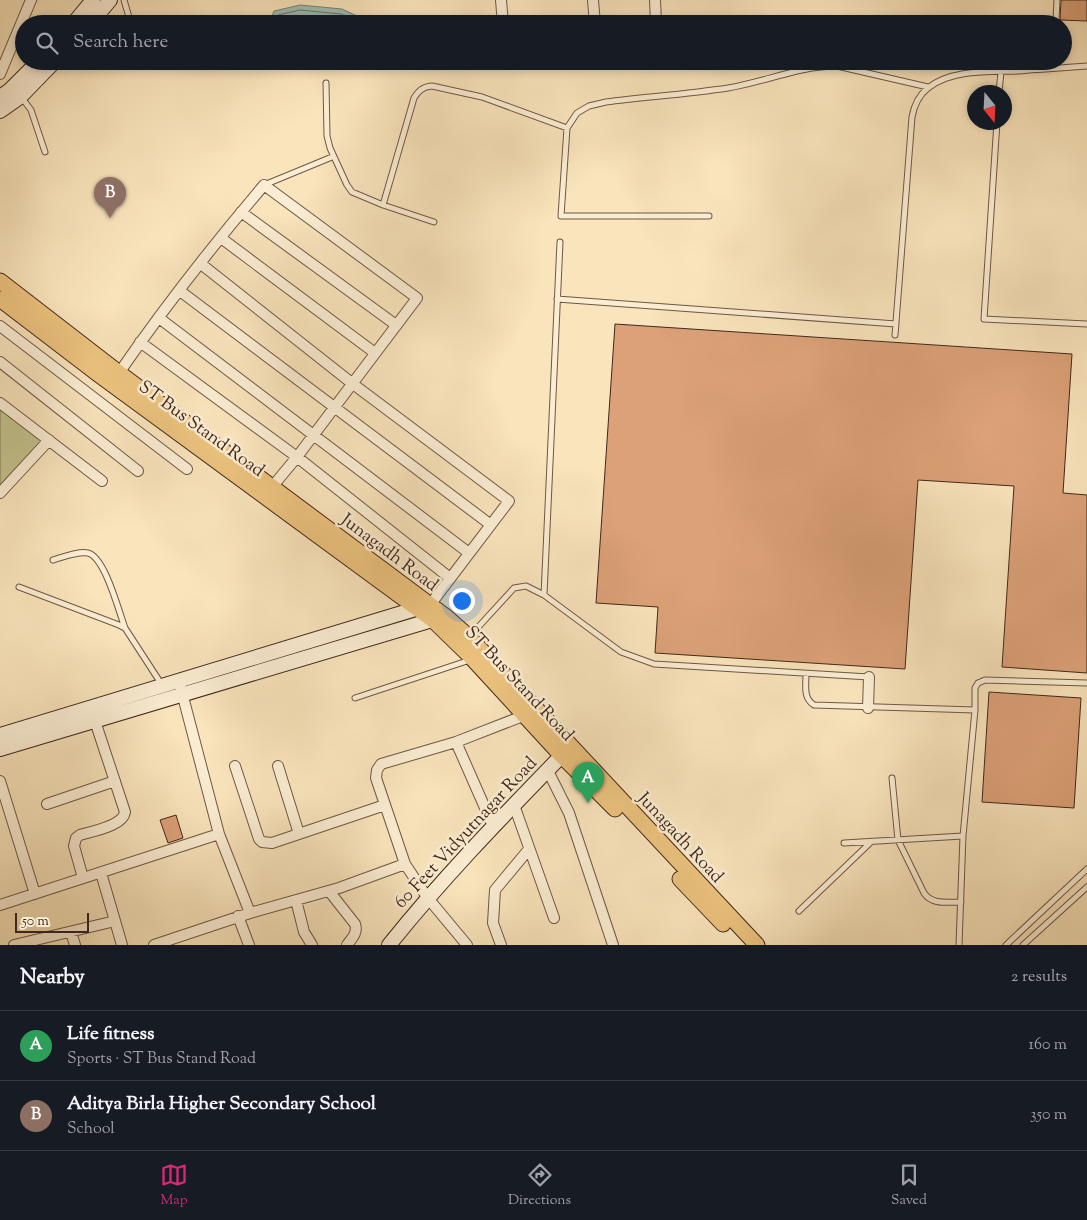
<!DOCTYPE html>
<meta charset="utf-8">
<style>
:root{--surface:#171b24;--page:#20242c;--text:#f1f3f6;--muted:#9ea1a6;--line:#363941;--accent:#db2777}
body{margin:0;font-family:"Sorts Mill Goudy",serif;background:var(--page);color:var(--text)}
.compass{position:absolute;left:967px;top:85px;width:45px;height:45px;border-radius:50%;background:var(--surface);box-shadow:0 2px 8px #0003;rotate:162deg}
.scale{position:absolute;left:15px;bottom:12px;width:74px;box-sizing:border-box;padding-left:5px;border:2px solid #41281c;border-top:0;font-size:14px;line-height:18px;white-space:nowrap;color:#41281c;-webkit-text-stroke:4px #fbedd3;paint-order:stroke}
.you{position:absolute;left:461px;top:600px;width:18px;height:18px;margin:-12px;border:4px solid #fff;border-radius:50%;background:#1a73e8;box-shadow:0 0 0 8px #1a73e833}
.badge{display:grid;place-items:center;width:32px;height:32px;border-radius:50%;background:var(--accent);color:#fff;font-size:16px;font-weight:700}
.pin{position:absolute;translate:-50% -41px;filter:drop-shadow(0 1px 2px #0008)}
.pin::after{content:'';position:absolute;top:26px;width:18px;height:15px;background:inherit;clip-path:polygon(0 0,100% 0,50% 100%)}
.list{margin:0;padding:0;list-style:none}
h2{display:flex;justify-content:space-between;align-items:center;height:65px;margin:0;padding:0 20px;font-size:21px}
h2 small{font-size:16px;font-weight:400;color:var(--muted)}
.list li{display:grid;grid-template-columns:32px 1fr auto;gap:15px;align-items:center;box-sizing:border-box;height:70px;padding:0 20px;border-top:1px solid var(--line)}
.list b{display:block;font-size:19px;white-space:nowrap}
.list p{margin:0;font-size:16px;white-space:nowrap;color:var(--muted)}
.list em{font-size:16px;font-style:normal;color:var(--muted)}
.icon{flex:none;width:28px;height:28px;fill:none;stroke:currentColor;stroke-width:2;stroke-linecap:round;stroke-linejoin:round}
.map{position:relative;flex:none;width:1087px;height:945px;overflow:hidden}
.search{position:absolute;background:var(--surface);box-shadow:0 2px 8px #0003;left:15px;right:15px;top:15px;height:55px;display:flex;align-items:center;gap:12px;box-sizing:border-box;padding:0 18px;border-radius:28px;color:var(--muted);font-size:19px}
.sheet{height:205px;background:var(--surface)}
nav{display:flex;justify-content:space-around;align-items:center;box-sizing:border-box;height:70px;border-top:1px solid var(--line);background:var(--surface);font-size:14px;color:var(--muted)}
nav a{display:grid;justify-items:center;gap:2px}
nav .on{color:var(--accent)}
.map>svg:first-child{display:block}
</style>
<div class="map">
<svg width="1087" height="945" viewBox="0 0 1087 945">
<rect width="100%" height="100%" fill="#f9e4bc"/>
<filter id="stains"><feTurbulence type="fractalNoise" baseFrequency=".004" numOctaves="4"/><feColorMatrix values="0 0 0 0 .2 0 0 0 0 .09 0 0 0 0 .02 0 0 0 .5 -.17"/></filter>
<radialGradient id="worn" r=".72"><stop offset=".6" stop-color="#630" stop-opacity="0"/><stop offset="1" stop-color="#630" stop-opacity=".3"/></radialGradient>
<!-- green -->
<path fill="#c3c28d" stroke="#827554" d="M0 400 47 436 0 489Z"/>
<!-- water -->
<path fill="#9ebeb6" stroke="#798278" d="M300 5 342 9 374 24H269L274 11Z"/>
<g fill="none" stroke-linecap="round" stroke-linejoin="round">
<!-- shore -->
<path stroke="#707369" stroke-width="1" d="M274 24 278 15 300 10 341 14 362 24
M281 24 283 21C303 16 328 15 347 24"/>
</g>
<!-- building -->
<path fill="#dca178" stroke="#41281c" d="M1061 0H1087V21L1060 20Z
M615 324 1072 354 1063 493 1087 495V673L1002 667 1014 486 918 480 905 669 655 653 658 607 596 603Z
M989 692 1081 698 1074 808 982 802Z
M176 815 183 838 168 843 160 820Z"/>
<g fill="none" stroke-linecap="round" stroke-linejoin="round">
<defs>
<path id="lane" d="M124 0 131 24
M1056 20 1057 0
M142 61V65
M326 83 327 136 330 148 347 185 352 192 383 205 434 222
M999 92 1001 72
M22 98 31 110 45 152
M997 122 984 319 1087 324
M264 185 332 157
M383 205 414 98C419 90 423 87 432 86L482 97 567 128
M709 216H561L567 128 577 113 589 106 606 102C646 97 688 94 728 88 765 82 799 66 837 66L928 87
M557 299 896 324
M895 335 912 117C914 106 919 95 928 88 951 69 990 72 1018 71 1041 69 1064 68 1087 66
M53 560C64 557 77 551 88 553 105 557 119 612 125 628
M19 587 119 625 125 628 162 685
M544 595 560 242
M470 636 514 588 526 586 544 595 621 652 654 664 869 677
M806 674C806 686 803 698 814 705L975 710
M355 698 470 660
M892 778 898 840 924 893C932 905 947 902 961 902
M844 843 963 836
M799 911 871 842
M959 945 963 836 975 710V688L978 683 985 680 1087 683
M1006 945 1087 869
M1023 945 1087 887"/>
<path id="street" d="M501 0 503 24
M593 0 595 24
M655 0 656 22
M0 74 31 0
M241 212 396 325
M221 238 375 353
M201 264 353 384 509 501 430 605
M180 291 491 525
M159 318 469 553
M0 326 187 469
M140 342 297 457 450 578
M0 362 138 471
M119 373C163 309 214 244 264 185L417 298 297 457 272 487
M0 403 102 481
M0 493 49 440
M181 689 219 834 250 913
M868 708 869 677
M456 742 493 826
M235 766 259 839 262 842 272 843 385 805
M278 766 299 834
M547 769 569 813 613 945
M0 781 35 894
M47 804 115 781
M514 805 554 918
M101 873 122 945
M83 878 74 846 76 838 80 835C93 831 123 826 125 812L93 715
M329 891 355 924C358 933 352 938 347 945
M296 900 304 932 312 945
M0 905 219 834
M238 916 249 945
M71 932 75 945
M14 945 115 921
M154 945 250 913 339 888 405 864
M467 945 427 897 405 864 376 778 377 770 381 764 456 742 528 714
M501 945 493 923 495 890 529 849"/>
<path id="secondary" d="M73 24 93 0
M90 24 110 0
M0 97 10 90 39 61
M0 111 20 97 55 61
M0 735 425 606
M0 749 442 617
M389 945C445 875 506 813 568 749"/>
<path id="primary" d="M0 281 119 373 445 616 469 637 757 945
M0 299 98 374 433 620 470 656 561 755 615 809
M680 879 723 924"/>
</defs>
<!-- lane casing -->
<use href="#lane" stroke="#6f5744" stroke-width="7"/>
<!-- street casing -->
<use href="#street" stroke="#6f5744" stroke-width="12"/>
<!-- secondary casing -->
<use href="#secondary" stroke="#41281c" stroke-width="16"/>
<!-- primary casing -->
<use href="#primary" stroke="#41281c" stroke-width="17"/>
<!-- lane -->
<use href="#lane" stroke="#fbedd3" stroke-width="5"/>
<!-- street -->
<use href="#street" stroke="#fbedd3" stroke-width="10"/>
<!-- secondary -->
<use href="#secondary" stroke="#fbedd3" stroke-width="14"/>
<!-- primary -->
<use href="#primary" stroke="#ecc27e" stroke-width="15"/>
</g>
<g text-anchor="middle" stroke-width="5" stroke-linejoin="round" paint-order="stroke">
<!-- street labels -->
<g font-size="18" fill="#41281c" stroke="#fbedd3">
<text transform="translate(202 428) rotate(36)" y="6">ST Bus Stand Road</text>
<text transform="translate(390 552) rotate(37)" y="6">Junagadh Road</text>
<text transform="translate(520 683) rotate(47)" y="6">ST Bus Stand Road</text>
<text transform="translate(465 832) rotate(-47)" y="6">60 Feet Vidyutnagar Road</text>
<text transform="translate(681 837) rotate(47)" y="6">Junagadh Road</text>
</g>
</g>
<rect width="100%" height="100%" filter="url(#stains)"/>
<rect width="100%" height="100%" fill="url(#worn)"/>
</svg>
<svg class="compass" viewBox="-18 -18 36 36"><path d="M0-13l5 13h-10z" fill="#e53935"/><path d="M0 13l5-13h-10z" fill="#9ea1a6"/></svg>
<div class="scale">50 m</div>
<div class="you"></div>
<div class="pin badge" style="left:588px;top:803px;background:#2e9e5b">A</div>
<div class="pin badge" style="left:110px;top:218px;background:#8d6e63">B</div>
<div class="search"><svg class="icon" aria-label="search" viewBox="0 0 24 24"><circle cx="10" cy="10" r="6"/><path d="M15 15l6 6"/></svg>Search here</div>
</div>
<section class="sheet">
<h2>Nearby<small>2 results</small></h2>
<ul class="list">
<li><span class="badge" style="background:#2e9e5b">A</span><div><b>Life fitness</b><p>Sports · ST Bus Stand Road</p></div><em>160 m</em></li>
<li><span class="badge" style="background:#8d6e63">B</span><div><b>Aditya Birla Higher Secondary School</b><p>School</p></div><em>350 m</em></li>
</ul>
</section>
<nav>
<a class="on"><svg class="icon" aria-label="map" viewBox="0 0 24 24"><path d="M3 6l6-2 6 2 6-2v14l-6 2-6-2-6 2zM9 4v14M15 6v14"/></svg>Map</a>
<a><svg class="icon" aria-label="directions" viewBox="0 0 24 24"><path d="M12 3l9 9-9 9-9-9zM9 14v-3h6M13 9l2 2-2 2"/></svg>Directions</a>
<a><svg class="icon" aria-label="saved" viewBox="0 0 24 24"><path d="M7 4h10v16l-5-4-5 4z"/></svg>Saved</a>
</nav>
